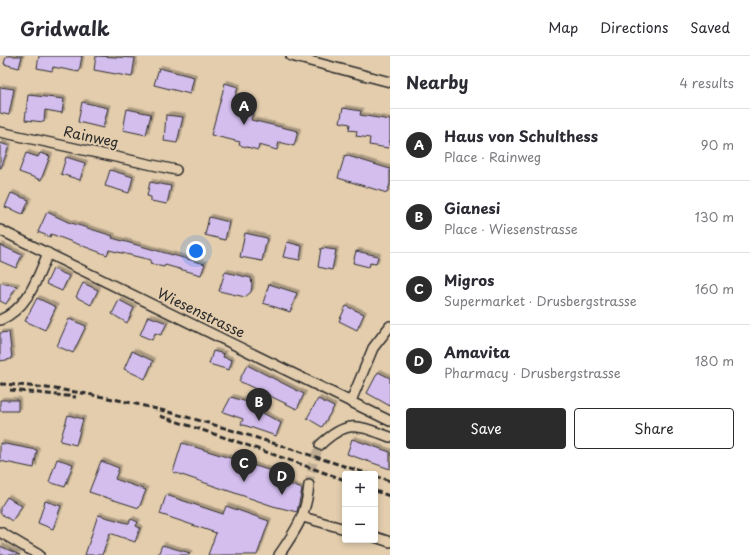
<!DOCTYPE html>
<meta charset="utf-8">
<style>
:root{--surface:#fff;--page:#f2f2f3;--text:#2b2b33;--muted:#7c7c81;--line:#e1e1e2;--accent:#2b2b2b}
body{margin:0;font-family:"Playpen Sans",sans-serif;background:var(--page);color:var(--text)}
.controls{position:absolute;right:12px;bottom:12px;display:grid;overflow:hidden;border-radius:4px;box-shadow:0 2px 6px #0003}
.controls button{width:36px;height:36px;display:grid;place-items:center;padding:0;border:0;border-bottom:1px solid var(--line);background:var(--surface);color:var(--text);font:20px sans-serif}
.you{position:absolute;left:196px;top:195px;width:14px;height:14px;margin:-10px;border:3px solid #fff;border-radius:50%;background:#1a73e8;box-shadow:0 0 0 6px #1a73e833}
.badge{display:grid;place-items:center;width:26px;height:26px;border-radius:50%;background:var(--accent);color:#fff;font-size:13px;font-weight:700}
.pin{position:absolute;translate:-50% -33px;filter:drop-shadow(0 1px 2px #0008)}
.pin::after{content:'';position:absolute;top:21px;width:14px;height:12px;background:inherit;clip-path:polygon(0 0,100% 0,50% 100%)}
.list{margin:0;padding:0;list-style:none}
h2{display:flex;justify-content:space-between;align-items:center;height:52px;margin:0;padding:0 16px;font-size:17px}
h2 small{font-size:13px;font-weight:400;color:var(--muted)}
.list li{display:grid;grid-template-columns:26px 1fr auto;gap:12px;align-items:center;box-sizing:border-box;height:72px;padding:0 16px;border-top:1px solid var(--line)}
.list b{display:block;font-size:15px;white-space:nowrap}
.list p{margin:0;font-size:13px;white-space:nowrap;color:var(--muted)}
.list em{font-size:13px;font-style:normal;color:var(--muted)}
.actions{display:flex;gap:8px;padding:12px 16px}
.actions a{flex:1;padding:9px 0;border:1px solid var(--accent);border-radius:4px;text-align:center;font-size:14px;color:var(--accent)}
.actions .main{background:var(--accent);color:#fff}
.map{position:relative;flex:none;width:390px;height:499px;overflow:hidden}
header{display:flex;align-items:center;gap:24px;box-sizing:border-box;height:56px;padding:0 20px;background:var(--surface);border-bottom:1px solid var(--line)}
header strong{font-size:19px}
nav{display:flex;gap:22px;margin-inline-start:auto;font-size:14px}
main{display:flex}
aside{flex:1;background:var(--surface)}
.map>svg:first-child{display:block}
</style>
<header>
<strong>Gridwalk</strong>
<nav><a>Map</a><a>Directions</a><a>Saved</a></nav>
</header>
<main>
<div class="map">
<svg width="390" height="499" viewBox="0 0 390 499">
<defs>
<filter id="shadow"><feDropShadow dx="2.5" dy="-2.5" stdDeviation="0" flood-color="#0004"/></filter>
</defs>
<rect width="100%" height="100%" fill="#e3cdad"/>
<filter id="ink" filterUnits="userSpaceOnUse"><feTurbulence type="fractalNoise" baseFrequency=".025" numOctaves="2"/><feDisplacementMap in="SourceGraphic" scale="8" xChannelSelector="R" yChannelSelector="G"/><feConvolveMatrix kernelMatrix="1 2 1 2 8 2 1 2 1" color-interpolation-filters="sRGB"/></filter>
<g filter="url(#ink)">
<!-- building -->
<path fill="#d4beee" stroke="#2b2b2b" filter="url(#shadow)" d="M6 0H22L19 12 4 8Z
M39 0H82L79 16 53 11 52 15 37 12Z
M96 0 135 2 132 21 94 14Z
M159 12 194 21 190 38 154 29Z
M225 27 238 31 232 51 253 56 251 64 298 75 294 90 279 86 277 94 259 89 258 94 239 89 240 86 211 79Z
M0 31 14 33 9 59 0 57Z
M28 39 64 43 62 57 45 54 44 66 25 64Z
M82 46 108 52 103 72 78 66Z
M343 52 361 55 360 59 390 64V84L388 92 369 89 370 82 356 80 357 75 349 74 350 68 340 66Z
M127 53 151 58 146 79 123 74Z
M166 59 183 61 177 87 164 85Z
M0 87 9 90 1 112H0Z
M26 97 38 101 40 97 50 100 41 124 19 116Z
M345 99 390 113V128L387 137 338 122Z
M66 101 85 107 80 124 61 118Z
M110 114 133 121 129 137 105 130Z
M150 126 171 130 167 148 151 145V141L147 140Z
M11 137 29 144 23 158 5 151Z
M47 156 68 166 113 180 112 182 205 208 201 219 165 209 164 211 150 208 151 204 109 194 107 199 51 178 50 181 38 176Z
M209 161 229 166 225 184 205 179Z
M245 177 267 182 262 205 240 201Z
M287 186 302 190 300 204 283 201Z
M0 189 22 199 16 212 0 205Z
M321 192 336 194 332 214 318 211Z
M356 195 378 200 376 208 370 207 369 211 353 207Z
M53 213 69 220 62 235 46 228Z
M225 216 251 222 252 229 251 236 245 241 219 235Z
M0 227 17 230 6 248 0 245Z
M83 227 98 234 91 249 76 241Z
M269 228 297 237 290 256 263 247Z
M37 242 56 251 45 274 25 265Z
M119 244 134 252 127 267 112 258Z
M346 250 364 258 357 274 339 265Z
M148 260 167 267 161 279 155 277 152 284 140 279Z
M69 263 86 270 73 297 57 290Z
M9 276 12 303 0 305V277Z
M132 295 153 305 145 323 124 313Z
M213 295 224 298 223 301 232 304 229 314 209 308Z
M247 309 304 338 297 353 239 325Z
M378 316 390 322V350L367 337Z
M231 341 250 347 248 352 261 356 281 367 276 380 241 368 243 363 223 356Z
M318 343 334 351 322 371 307 362Z
M0 344H18V355H0Z
M68 359 83 363 76 389 60 385Z
M352 383 390 396V413L347 398Z
M0 387 37 394 34 412 0 405Z
M182 387 281 418 279 424 302 433 297 456 273 450 173 416Z
M57 403 73 408 65 431 49 426Z
M101 405 119 412 115 423 146 434 139 452 89 436Z
M166 439 223 458 226 450 269 465 257 499H208L216 477 160 458Z
M7 441 22 450 12 465 0 457V452Z
M45 445 61 450 53 473 38 467Z
M98 459 127 467H129L131 463 138 466 136 470 140 472 135 486 110 477 102 499H85Z
M162 489 190 497 189 499H158Z
M0 490 20 499H0Z"/>
<g fill="none" stroke-linecap="round" stroke-linejoin="round">
<!-- street-tunnel -->
<path stroke="#bead93" stroke-width="9" stroke-dasharray="9 4.5" stroke-linecap="butt" d="M309 429 313 406 320 389"/>
<defs>
<path id="street" d="M291 0 390 26
M0 76 176 114
M0 174 390 365
M0 264C28 252 37 223 48 197
M351 345 373 292 390 270
M320 389C348 363 357 369 390 381
M303 461 345 473
M0 476 39 499
M375 481 390 486
M279 499C296 474 306 460 309 429"/>
</defs>
<!-- street casing -->
<use href="#street" stroke="#2b2b2b" stroke-width="12"/>
<!-- street -->
<use href="#street" stroke="#e3cdad" stroke-width="9"/>
<!-- rail -->
<path stroke="#2b2b2b" stroke-width="3" stroke-dasharray="6 3" stroke-linecap="butt" d="M0 328C127 334 248 380 369 418
M10 334 76 341
M160 360 238 386 345 424
M375 420 390 425
M375 435 390 440"/>
</g>
</g>
<g text-anchor="middle" stroke-width="4" stroke-linejoin="round" paint-order="stroke">
<!-- street labels -->
<g font-size="14" fill="#2b2b2b" stroke="#e3cdad">
<text transform="translate(91 81) rotate(12)" y="5">Rainweg</text>
<text transform="translate(201 257) rotate(26)" y="5">Wiesenstrasse</text>
</g>
</g>
</svg>
<div class="controls">
<button>+</button>
<button>−</button>
</div>
<div class="you"></div>
<div class="pin badge" style="left:244px;top:69px">A</div>
<div class="pin badge" style="left:259px;top:365px">B</div>
<div class="pin badge" style="left:244px;top:426px">C</div>
<div class="pin badge" style="left:282px;top:439px">D</div>
</div>
<aside>
<h2>Nearby<small>4 results</small></h2>
<ul class="list">
<li><span class="badge">A</span><div><b>Haus von Schulthess</b><p>Place · Rainweg</p></div><em>90 m</em></li>
<li><span class="badge">B</span><div><b>Gianesi</b><p>Place · Wiesenstrasse</p></div><em>130 m</em></li>
<li><span class="badge">C</span><div><b>Migros</b><p>Supermarket · Drusbergstrasse</p></div><em>160 m</em></li>
<li><span class="badge">D</span><div><b>Amavita</b><p>Pharmacy · Drusbergstrasse</p></div><em>180 m</em></li>
</ul>
<div class="actions"><a class="main">Save</a><a>Share</a></div>
</aside>
</main>
